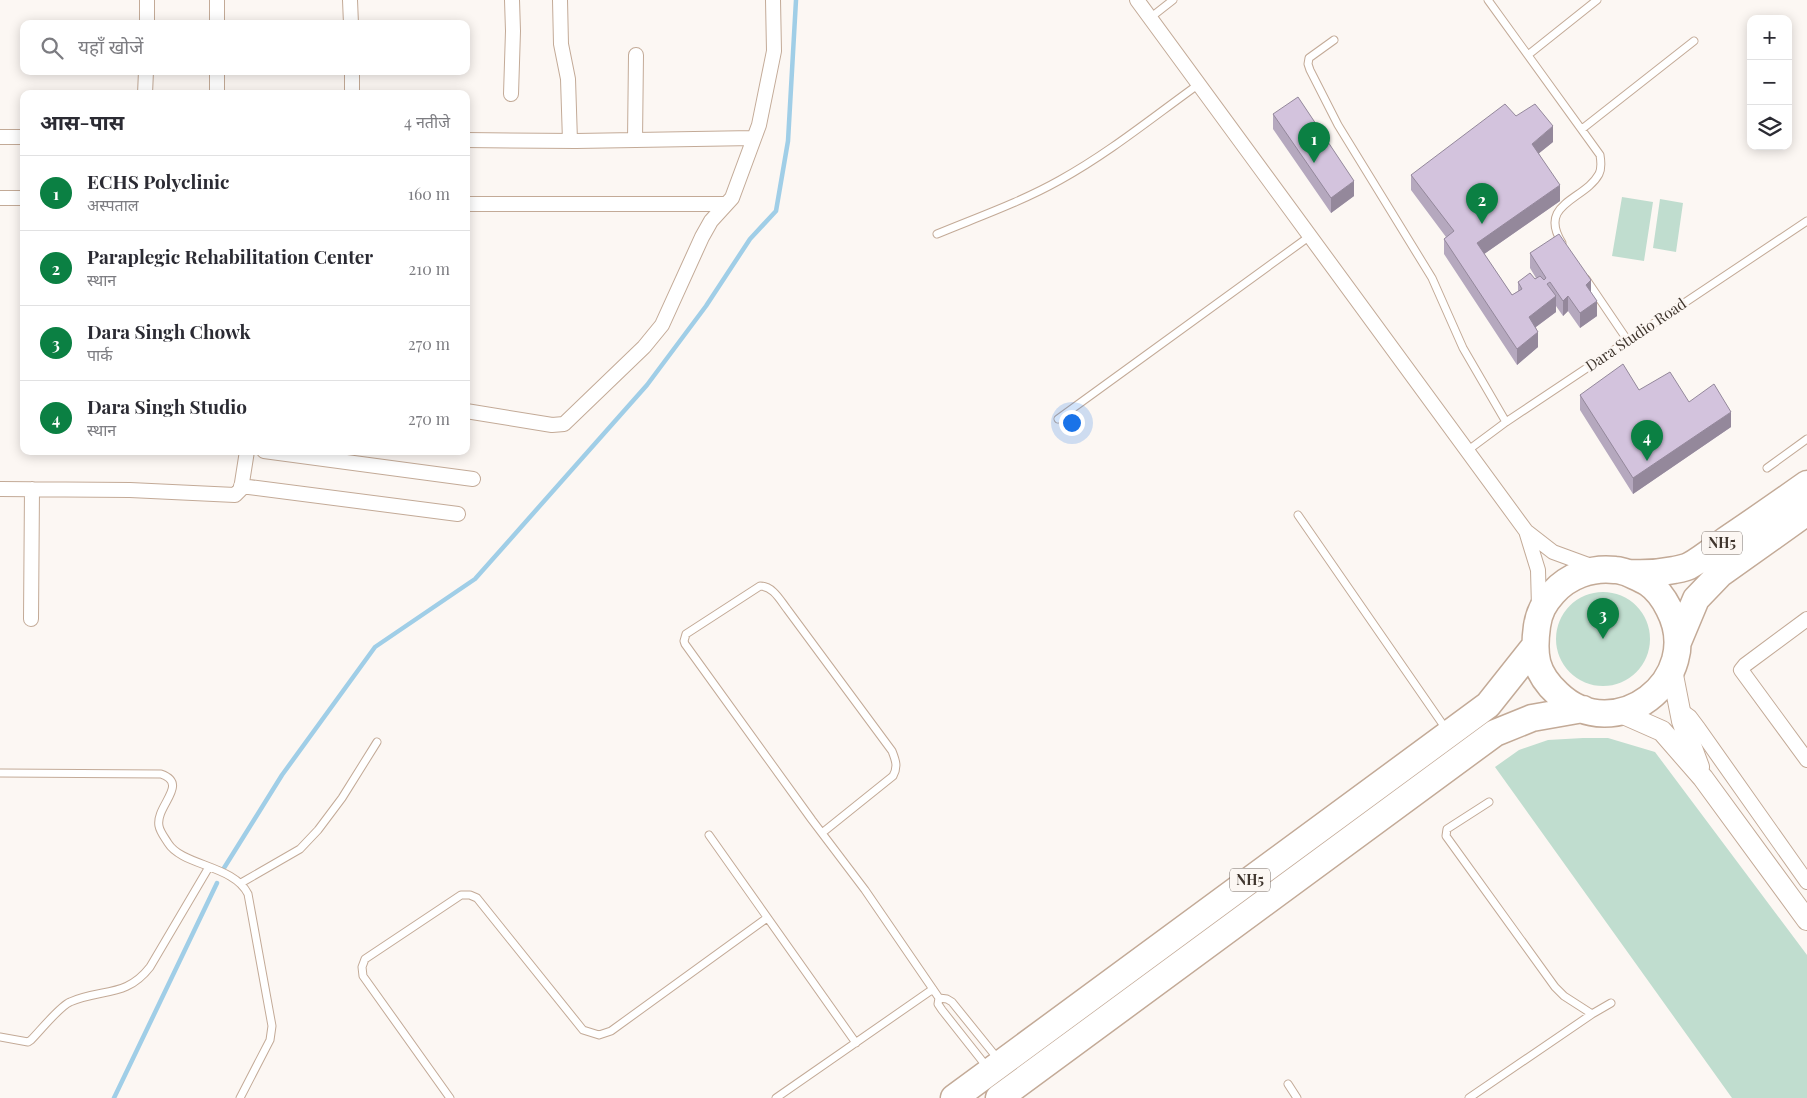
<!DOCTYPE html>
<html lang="hi">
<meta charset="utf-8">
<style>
:root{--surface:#fff;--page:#f2f2f3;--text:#2b2b33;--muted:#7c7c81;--line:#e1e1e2;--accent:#0b8043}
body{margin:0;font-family:"Playfair Display","Noto Sans Devanagari",serif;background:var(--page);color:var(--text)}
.controls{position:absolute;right:15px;top:15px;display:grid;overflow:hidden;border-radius:10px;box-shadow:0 2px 12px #0003}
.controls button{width:45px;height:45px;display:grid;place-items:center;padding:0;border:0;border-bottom:1px solid var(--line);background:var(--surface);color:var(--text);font:25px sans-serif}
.you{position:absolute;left:1071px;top:422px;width:18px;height:18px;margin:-12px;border:4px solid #fff;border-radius:50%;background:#1a73e8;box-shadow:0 0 0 8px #1a73e833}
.badge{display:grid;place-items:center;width:32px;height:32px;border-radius:50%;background:var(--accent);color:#fff;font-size:16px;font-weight:700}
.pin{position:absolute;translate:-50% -41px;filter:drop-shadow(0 1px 2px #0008)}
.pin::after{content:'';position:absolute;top:26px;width:18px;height:15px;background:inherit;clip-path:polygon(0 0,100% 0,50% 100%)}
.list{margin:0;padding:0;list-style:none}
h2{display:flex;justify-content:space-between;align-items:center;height:65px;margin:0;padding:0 20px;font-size:21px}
h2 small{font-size:16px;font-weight:400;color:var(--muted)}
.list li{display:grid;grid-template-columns:32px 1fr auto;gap:15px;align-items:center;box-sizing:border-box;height:75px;padding:0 20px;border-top:1px solid var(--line)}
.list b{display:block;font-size:19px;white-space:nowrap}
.list p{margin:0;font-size:16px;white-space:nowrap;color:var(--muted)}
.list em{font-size:16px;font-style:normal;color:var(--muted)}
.icon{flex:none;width:28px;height:28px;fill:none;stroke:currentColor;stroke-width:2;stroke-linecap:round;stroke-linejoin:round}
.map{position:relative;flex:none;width:1807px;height:1098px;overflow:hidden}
.search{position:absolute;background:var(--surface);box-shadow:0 2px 12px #0003;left:20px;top:20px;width:450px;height:55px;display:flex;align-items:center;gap:12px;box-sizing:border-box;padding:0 18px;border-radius:10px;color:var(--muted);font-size:19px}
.panel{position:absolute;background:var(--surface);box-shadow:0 2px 12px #0003;left:20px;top:90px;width:450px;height:365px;border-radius:10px}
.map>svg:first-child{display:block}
</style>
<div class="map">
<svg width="1807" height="1098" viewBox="0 0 1807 1098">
<rect width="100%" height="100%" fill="#fcf7f3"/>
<!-- green -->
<path fill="#c0ddcf" d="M1622 197 1653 202 1644 261 1612 256Z
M1660 199 1683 203 1676 252 1653 248Z
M1556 639a47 47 0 1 1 94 0a47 47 0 1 1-94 0Z
M1583 738H1608L1655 752 1807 955V1098H1732L1495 767 1519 750 1548 740Z"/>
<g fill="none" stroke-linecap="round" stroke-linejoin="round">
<!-- stream -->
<path stroke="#a0cee7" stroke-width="4.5" d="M224 868 282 775 375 647 475 579 647 385 706 306 750 239 776 211 788 141 796 0
M114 1098 217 883"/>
<defs>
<path id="lane" d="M1488 0 1600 155C1601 161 1602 168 1599 174 1585 200 1537 203 1562 243
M1150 18 1173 0
M1334 40 1309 58 1308 64 1310 70 1338 125 1432 278 1463 348 1506 422
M1528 55 1597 0
M1582 129 1694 41
M937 234C978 217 1021 202 1060 180 1109 153 1153 117 1199 84
M1586 279 1628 341
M1058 419 1310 236
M1467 451 1506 422 1807 221
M1767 468 1807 439
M1298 515 1446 729
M0 773 161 774C190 784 155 806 159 826 160 832 165 838 168 843 182 866 234 865 248 894L272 1026 270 1040 240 1098
M1489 802 1447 829 1446 836 1555 987 1564 996 1592 1014
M822 833 893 776C898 767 896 761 892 751L787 609C780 600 773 586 760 586L686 634 684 641 685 644 812 820 865 890 939 998 938 1004 942 1010 987 1067
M709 835 856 1043
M241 883 300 849 318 830 342 798 377 742
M939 998 947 999 952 1002 998 1059
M0 1037 28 1042 31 1040C40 1031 60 1006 70 1002 102 988 126 998 150 967L209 867
M1288 1084 1297 1098
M450 1098 363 976 362 967 365 959 461 895H470L477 898 583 1030 599 1035 611 1031 767 918
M776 1098 933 989
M1469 1098 1592 1014 1611 1003"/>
<path id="street" d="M217 0V24
M350 0 351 24
M560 0 561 44 568 79 570 141
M1137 0 1526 531 1553 552 1594 567
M147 24V0
M217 71V93
M352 71V94
M145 94 146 71
M511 94 513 31 512 0
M0 137H24
M466 140 576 141 754 138
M635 140 636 55
M0 198H24
M466 204H726
M466 411 552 425 564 424 644 347 662 325 702 237 711 221 732 198 759 125 774 51 773 0
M264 451 473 479
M241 486 458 514
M0 489 130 490 235 495 241 489 247 451
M1526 531 1538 570 1539 607
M31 619 32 489
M1807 619 1745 665 1741 670 1807 760
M1679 709 1690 717 1699 729 1807 882"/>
<path id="secondary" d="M1672 670 1682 721 1699 767
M1619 712 1662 731 1703 778 1807 920"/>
<path id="highway" d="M1628 573C1634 576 1642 579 1648 583 1657 589 1664 599 1669 609 1706 680 1614 748 1558 694 1535 673 1533 655 1537 626 1539 612 1544 603 1553 593 1568 576 1592 567 1615 570 1620 570 1624 572 1629 573 1645 574 1659 573 1674 570 1679 569 1685 568 1689 566 1702 559 1714 549 1726 540 1753 522 1780 503 1807 484
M1678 642 1696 599 1720 574 1807 512
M954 1098 1488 705 1534 647
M999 1098 1495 733 1532 718 1583 709"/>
</defs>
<!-- lane casing -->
<use href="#lane" stroke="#c3aa97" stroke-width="9"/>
<!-- street casing -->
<use href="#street" stroke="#c3aa97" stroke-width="16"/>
<!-- secondary casing -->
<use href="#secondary" stroke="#c3aa97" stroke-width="22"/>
<!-- highway casing -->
<use href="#highway" stroke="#c3aa97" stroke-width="29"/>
<!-- lane -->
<use href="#lane" stroke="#fff" stroke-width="7"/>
<!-- street -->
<use href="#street" stroke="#fff" stroke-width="14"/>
<!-- secondary -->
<use href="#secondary" stroke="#fff" stroke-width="20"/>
<!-- highway -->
<use href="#highway" stroke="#fff" stroke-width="26"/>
</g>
<!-- wall -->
<path fill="#b5a8be" d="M1273 114 1354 196 1331 213 1273 129Z
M1553 142 1539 153 1560 201 1484 254 1512 295 1518 291V282L1536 278 1530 268V253L1591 292 1597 316 1580 328 1568 311 1563 316 1556 306V312L1536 327 1538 347 1517 365 1444 254V239L1446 237 1411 190V175Z
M1639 390 1689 402 1731 427 1633 494 1580 410V395Z"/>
<!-- shaded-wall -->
<path fill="#94889b" d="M1553 126V142L1532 159V144Z
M1354 181V196L1331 213V198Z
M1560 185V201L1477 259V243Z
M1591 280V296L1586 285Z
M1556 296V312L1529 332V317Z
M1568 296V311L1563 316V301Z
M1597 301V316L1580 328V313Z
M1538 332V347L1517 365V349Z
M1731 412V427L1633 494V478Z"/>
<!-- building -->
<path fill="#d3c3dd" stroke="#94889b" d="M1298 97 1354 181 1331 198 1273 114Z
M1505 104 1516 116 1535 104 1553 126 1532 144 1560 185 1477 243 1512 295 1522 289 1518 282 1530 273 1535 279 1540 276 1544 280 1546 278 1530 253 1559 234 1591 280 1586 285 1597 301 1580 313 1568 296 1563 301 1550 282 1547 284 1556 296 1529 317 1538 332 1517 349 1444 239 1454 231 1411 175Z
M1623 364 1639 390 1670 372 1689 402 1714 384 1731 412 1633 478 1580 395Z"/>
<g text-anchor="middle" stroke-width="5" stroke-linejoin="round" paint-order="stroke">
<!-- shield labels -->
<g fill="#fcf7f3" stroke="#786f68" stroke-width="1">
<rect x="1702" y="531.5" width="40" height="23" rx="4"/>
<rect x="1230" y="868.5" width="40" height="23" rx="4"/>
</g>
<g font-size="14" font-weight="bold" fill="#3f352d">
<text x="1722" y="548">NH5</text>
<text x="1250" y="885">NH5</text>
</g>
<!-- street labels -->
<g font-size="15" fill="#3f352d" stroke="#fcf7f3">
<text transform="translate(1636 335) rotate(-34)" y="5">Dara Studio Road</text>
</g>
</g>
</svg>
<div class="controls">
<button>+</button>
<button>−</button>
<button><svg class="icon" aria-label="layers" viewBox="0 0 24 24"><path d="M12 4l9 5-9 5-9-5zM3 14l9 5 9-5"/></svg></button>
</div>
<div class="you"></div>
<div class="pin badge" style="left:1314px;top:163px">1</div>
<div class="pin badge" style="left:1482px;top:224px">2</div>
<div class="pin badge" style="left:1603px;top:639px">3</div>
<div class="pin badge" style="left:1647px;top:461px">4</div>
<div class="search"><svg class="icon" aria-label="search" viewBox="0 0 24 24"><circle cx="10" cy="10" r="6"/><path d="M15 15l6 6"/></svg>यहाँ खोजें</div>
<section class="panel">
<h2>आस-पास<small>4 नतीजे</small></h2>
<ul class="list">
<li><span class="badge">1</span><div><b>ECHS Polyclinic</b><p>अस्पताल</p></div><em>160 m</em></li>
<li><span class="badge">2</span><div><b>Paraplegic Rehabilitation Center</b><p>स्थान</p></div><em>210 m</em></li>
<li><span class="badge">3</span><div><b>Dara Singh Chowk</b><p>पार्क</p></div><em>270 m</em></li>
<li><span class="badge">4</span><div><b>Dara Singh Studio</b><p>स्थान</p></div><em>270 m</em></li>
</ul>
</section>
</div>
